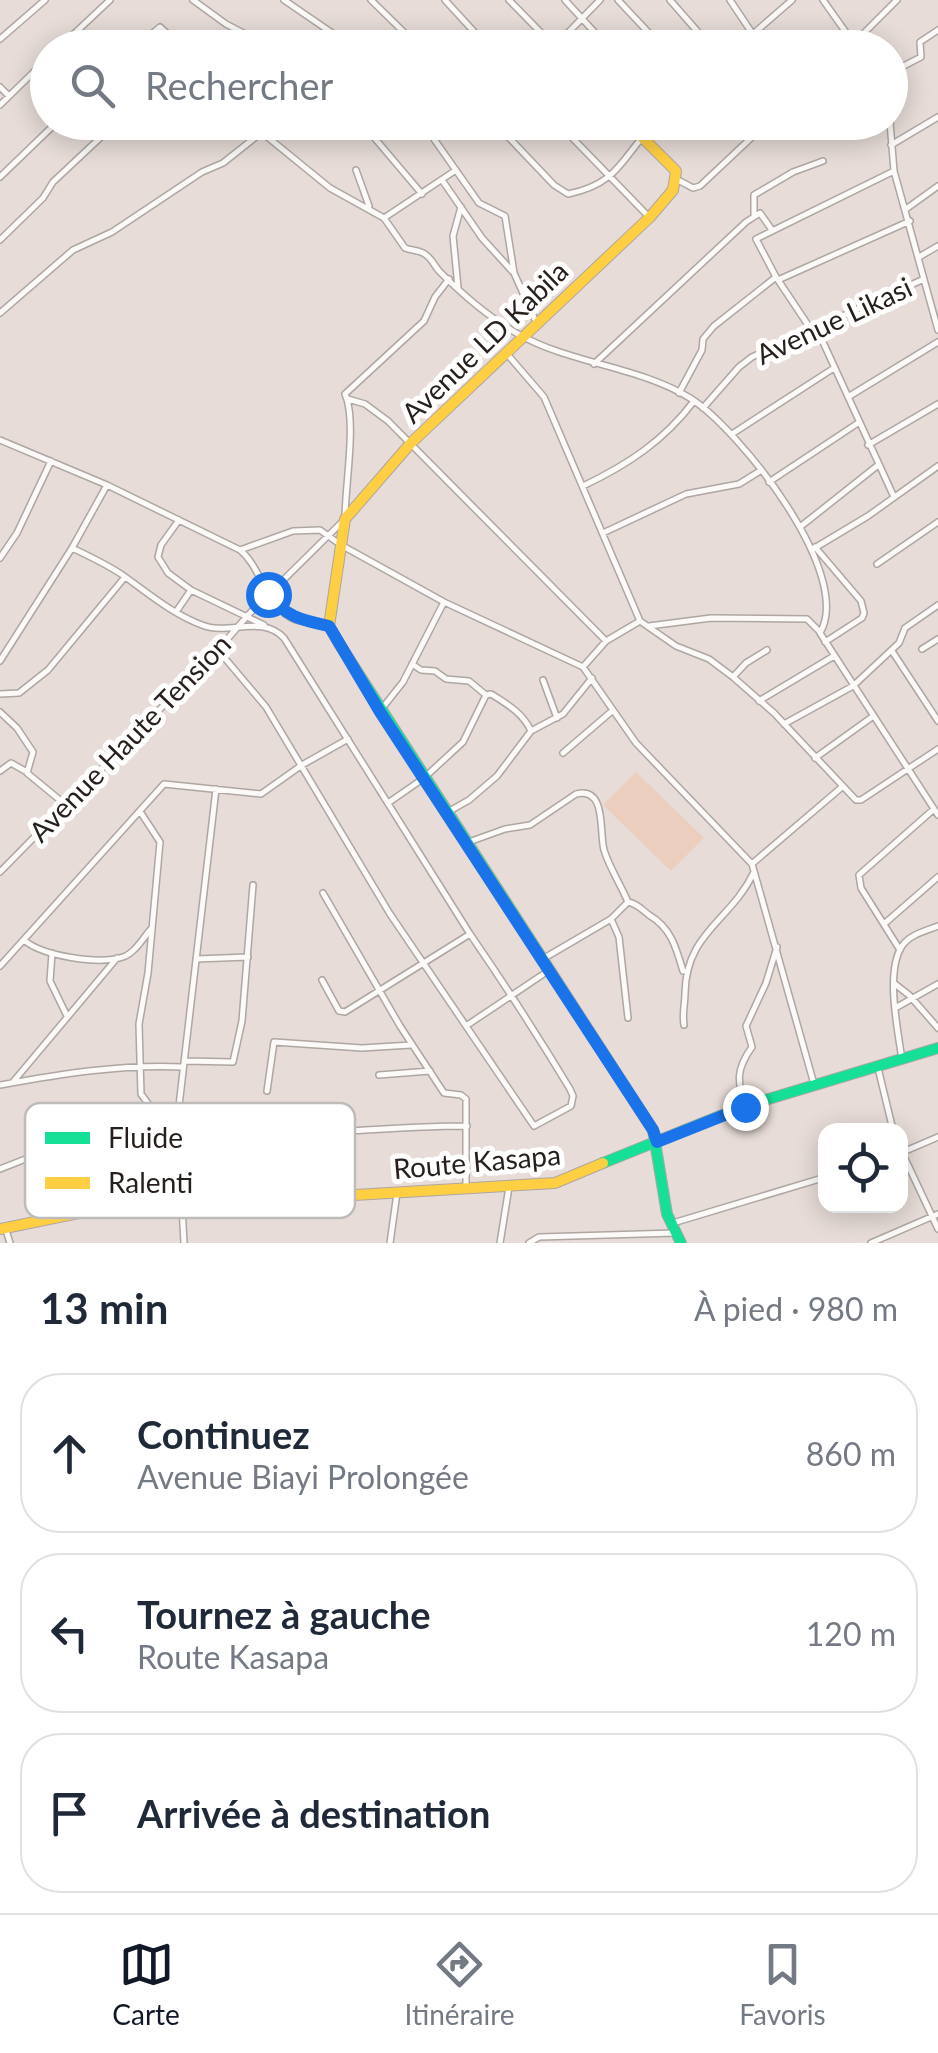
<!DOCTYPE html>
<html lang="fr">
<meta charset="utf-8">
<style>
:root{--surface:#fff;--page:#f2f2f3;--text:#1f2937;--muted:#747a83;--line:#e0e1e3;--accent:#111827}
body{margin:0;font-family:Lato,sans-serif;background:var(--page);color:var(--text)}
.controls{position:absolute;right:30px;bottom:30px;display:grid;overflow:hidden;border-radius:20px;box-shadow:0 5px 25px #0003}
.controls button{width:90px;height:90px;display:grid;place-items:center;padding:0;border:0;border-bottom:2px solid var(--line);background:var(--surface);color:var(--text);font:50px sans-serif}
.stop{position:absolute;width:30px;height:30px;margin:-22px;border:8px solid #1a73e8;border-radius:50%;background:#fff}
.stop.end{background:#1a73e8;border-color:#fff;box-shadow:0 2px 10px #0008}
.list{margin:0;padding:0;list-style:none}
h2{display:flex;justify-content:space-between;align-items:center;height:130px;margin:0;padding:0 40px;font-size:42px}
h2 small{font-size:32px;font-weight:400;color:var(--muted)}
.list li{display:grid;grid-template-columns:65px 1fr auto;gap:30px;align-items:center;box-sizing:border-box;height:160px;margin:0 20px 20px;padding:0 20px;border:2px solid var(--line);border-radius:40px}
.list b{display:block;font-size:38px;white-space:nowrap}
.list p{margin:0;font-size:32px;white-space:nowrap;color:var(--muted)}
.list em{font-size:32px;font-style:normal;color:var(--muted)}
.icon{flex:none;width:55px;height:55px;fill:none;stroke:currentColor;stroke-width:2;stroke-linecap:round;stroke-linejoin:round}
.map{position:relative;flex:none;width:938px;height:1243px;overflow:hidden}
.search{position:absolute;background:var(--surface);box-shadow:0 5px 25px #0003;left:30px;right:30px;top:30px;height:110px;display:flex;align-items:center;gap:25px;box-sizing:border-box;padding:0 35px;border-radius:55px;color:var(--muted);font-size:38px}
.sheet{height:670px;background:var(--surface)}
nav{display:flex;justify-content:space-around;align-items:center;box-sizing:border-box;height:140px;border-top:2px solid var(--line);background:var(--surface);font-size:28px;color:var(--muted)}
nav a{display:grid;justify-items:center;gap:5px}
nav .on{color:var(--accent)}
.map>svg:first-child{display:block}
</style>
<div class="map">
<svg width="938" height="1243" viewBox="0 0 938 1243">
<rect width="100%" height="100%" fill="#e7dcd7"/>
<!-- green -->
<path fill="#ebcebe" d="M636 772 704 838 671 871 603 805Z"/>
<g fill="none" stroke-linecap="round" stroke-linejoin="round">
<defs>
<path id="street" d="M193 0 226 24 272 48
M284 0 354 48
M371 0 420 48
M445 0 489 48
M509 0 556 48
M565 0 609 48
M618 0 663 48
M670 0 712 48
M730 0 752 33
M823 0 857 48
M0 39 45 0
M555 46 600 0
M59 48 110 0
M135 48 160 27 183 48
M737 48 792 0
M849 48 897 0
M890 73 921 57 920 42 938 30
M0 87 9 96
M0 105 48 58
M123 122 257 135
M249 122 330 188 384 218 405 248C412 251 421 250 426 255 432 259 435 267 440 272 464 296 488 317 518 334 571 364 638 366 690 398 738 428 855 574 820 633L938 815
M361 122 422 194
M422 122 479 203 505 216 514 273 536 322
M494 122 554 185 568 194C622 183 621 155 657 122
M557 122 649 217
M890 122 894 171 938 330
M891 145 938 117
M356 170 369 206
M0 177 57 122
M442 180 482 238 512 271
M678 180 693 188 700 186 768 122
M906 209 938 186
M754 216V195L793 172 823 161
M384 218 456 170
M0 240 43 198 53 182 117 122
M919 257 938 246
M778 280 910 221
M458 287 453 236 461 207
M0 313 73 250 112 232 202 172 223 163 262 132
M817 329 894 497
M812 331 776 277 756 239 894 171
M507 354 544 397 640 621 676 646 709 659 733 677 774 713 856 800H861L938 749
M594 364 746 222 760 213 772 230
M679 393 702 350 703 339 714 326 776 277
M848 397 938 342
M348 399 365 404 388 421 606 641
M703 408 739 367 752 357 924 279
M732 434 834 368
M0 440 107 485 240 550C263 569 265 608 296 620 306 623 319 624 329 626
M868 445 938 404
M769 482 858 423
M583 486C627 465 664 441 694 401
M179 520 161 545 158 557 168 573 191 590
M800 527 877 466
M603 533 686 494 739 484 760 471
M815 547 861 601 864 613 862 618 825 642
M72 548C89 556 106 564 121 574 147 592 172 614 202 625 229 636 261 614 284 638L470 934C505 985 538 1036 570 1089L573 1096 571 1106 534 1126 466 1026 548 971
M813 549 868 516 938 466
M240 550 293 531 320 530 341 545 444 602 583 667 636 743 752 864 814 1084
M0 558 17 533 51 461
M877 564 938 522
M176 612 191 590 264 625
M649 626 711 618 807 619 820 632
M922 649 938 639
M218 650 266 707 390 914 466 1026
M892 651 938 721
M0 661 72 548 107 485
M412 664 421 670 435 671 446 679 469 681 486 695
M583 667 606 641 640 621
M733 677 746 663 767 650
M543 680 557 718
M0 694 19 693 48 670 125 577
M759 701 834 656
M380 711 403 682 444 602
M0 712 17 728 33 752 27 773 66 805
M784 724 853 686 899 643 905 628 938 605
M563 753 612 711
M815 758 872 717
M0 771 11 763 27 772
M388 803 424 778 463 742 486 695 491 694C507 704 523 713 531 731
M141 813 160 842 148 973 139 1024 141 1094 175 1140 165 1206
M446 813 469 800 497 776 531 731 563 714 592 678
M466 843 505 829 530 825 576 794C607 786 599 832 604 850 609 867 621 885 628 902L611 919 541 960
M753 863 842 787
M0 872 218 650 248 615 345 519C345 485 357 421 345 394L424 321 435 297 449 279
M323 893 400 1026 444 1093 461 1095 466 1099V1188
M628 902C638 904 641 909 649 915 671 928 676 947 683 971
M611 919 619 937 628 1018
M884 924 938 877
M24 940C42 956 99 965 123 957 135 953 143 938 151 929
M900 950 861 888 859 875 934 809
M52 953 50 981 67 1016
M196 959 248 957
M0 966 164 784 261 794 302 765 348 739
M322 980 339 1011 345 1012 470 934
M895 984 909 995 938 1028
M897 1007 938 984
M684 1025C682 1014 685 1004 685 993 686 932 731 921 754 872
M902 1060C898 1030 885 972 902 946 910 934 926 931 938 926
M185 1061 233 1062 242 1021 253 885
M878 1068 893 1130
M379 1075 430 1071
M13 1082 117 958
M0 1085C61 1074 121 1064 183 1067
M267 1091 274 1042 362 1048 411 1045
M745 1107C737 1081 736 1069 752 1047L746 1026 766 983 777 947
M285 1135C346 1132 406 1126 467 1126
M900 1148 938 1229
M903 1152 938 1137
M0 1169 41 1153 73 1157 173 1152
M197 1205C196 1169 198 1167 175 1140L216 789
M182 1206 184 1243
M673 1223 826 1177
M5 1227 10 1243
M390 1243 397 1193
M500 1243 509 1187
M529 1243 539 1237 675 1233
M871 1243 938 1214"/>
<path id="fast" d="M340 645 653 1130 667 1214 681 1243
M603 1163 742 1107 938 1048"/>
<path id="slow" d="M340 645 329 626 345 519 411 443 650 217 673 190 676 171 627 122
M0 1229 88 1211 555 1183 603 1163"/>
</defs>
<!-- street casing -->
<use href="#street" stroke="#aea6a2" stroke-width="8"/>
<!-- fast casing -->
<use href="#fast" stroke="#aea6a2" stroke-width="12"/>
<!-- slow casing -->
<use href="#slow" stroke="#aea6a2" stroke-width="12"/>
<!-- street -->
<use href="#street" stroke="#fbfaf9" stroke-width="5"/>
<!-- fast -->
<use href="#fast" stroke="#16e098" stroke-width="10"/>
<!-- slow -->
<use href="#slow" stroke="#ffcf43" stroke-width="10"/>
</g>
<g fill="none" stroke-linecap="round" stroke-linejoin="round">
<!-- route -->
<path stroke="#1a73e8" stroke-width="12" d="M268 594C286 617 301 620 329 626L380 712 653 1130 657 1142 745 1107"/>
</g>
<g text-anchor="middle" stroke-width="10" stroke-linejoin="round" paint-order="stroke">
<!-- street labels -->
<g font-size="28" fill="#261f1b" stroke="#fff">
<text transform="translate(834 321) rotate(-25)" y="10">Avenue Likasi</text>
<text transform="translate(485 342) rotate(-44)" y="10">Avenue LD Kabila</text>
<text transform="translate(130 738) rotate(-46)" y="10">Avenue Haute Tension</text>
<text transform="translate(477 1162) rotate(-5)" y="10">Route Kasapa</text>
</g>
</g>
<!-- legend -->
<rect x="25" y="1103" width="330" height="115" rx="15" fill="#fff" stroke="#bebcbb" stroke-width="2.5"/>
<rect x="45" y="1132" width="45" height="12" fill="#16e098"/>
<rect x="45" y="1177" width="45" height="12" fill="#ffcf43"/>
<g font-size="28" fill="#261f1b">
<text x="108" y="1148">Fluide</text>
<text x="108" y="1193">Ralenti</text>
</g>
</svg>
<div class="controls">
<button><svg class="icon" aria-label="locate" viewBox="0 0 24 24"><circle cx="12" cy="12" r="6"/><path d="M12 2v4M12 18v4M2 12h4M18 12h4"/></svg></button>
</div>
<div class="stop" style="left:268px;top:594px"></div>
<div class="stop end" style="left:745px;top:1107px"></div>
<div class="search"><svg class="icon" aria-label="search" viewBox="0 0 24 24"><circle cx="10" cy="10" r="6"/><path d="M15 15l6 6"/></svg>Rechercher</div>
</div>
<section class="sheet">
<h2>13 min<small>À pied · 980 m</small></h2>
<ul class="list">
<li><svg class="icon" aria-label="ahead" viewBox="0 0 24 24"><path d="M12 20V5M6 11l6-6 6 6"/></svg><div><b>Continuez</b><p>Avenue Biayi Prolongée</p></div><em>860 m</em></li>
<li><svg class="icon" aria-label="left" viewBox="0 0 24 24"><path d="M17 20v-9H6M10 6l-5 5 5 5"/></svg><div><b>Tournez à gauche</b><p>Route Kasapa</p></div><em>120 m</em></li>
<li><svg class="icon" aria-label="arrive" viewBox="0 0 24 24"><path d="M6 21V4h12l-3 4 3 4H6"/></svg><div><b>Arrivée à destination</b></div></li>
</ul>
</section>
<nav>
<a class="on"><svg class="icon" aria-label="map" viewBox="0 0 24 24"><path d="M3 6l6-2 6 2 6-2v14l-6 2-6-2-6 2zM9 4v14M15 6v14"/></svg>Carte</a>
<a><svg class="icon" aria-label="directions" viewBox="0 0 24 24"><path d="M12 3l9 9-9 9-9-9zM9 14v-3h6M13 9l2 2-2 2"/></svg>Itinéraire</a>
<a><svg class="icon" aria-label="saved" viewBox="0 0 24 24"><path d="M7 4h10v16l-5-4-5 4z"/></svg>Favoris</a>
</nav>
